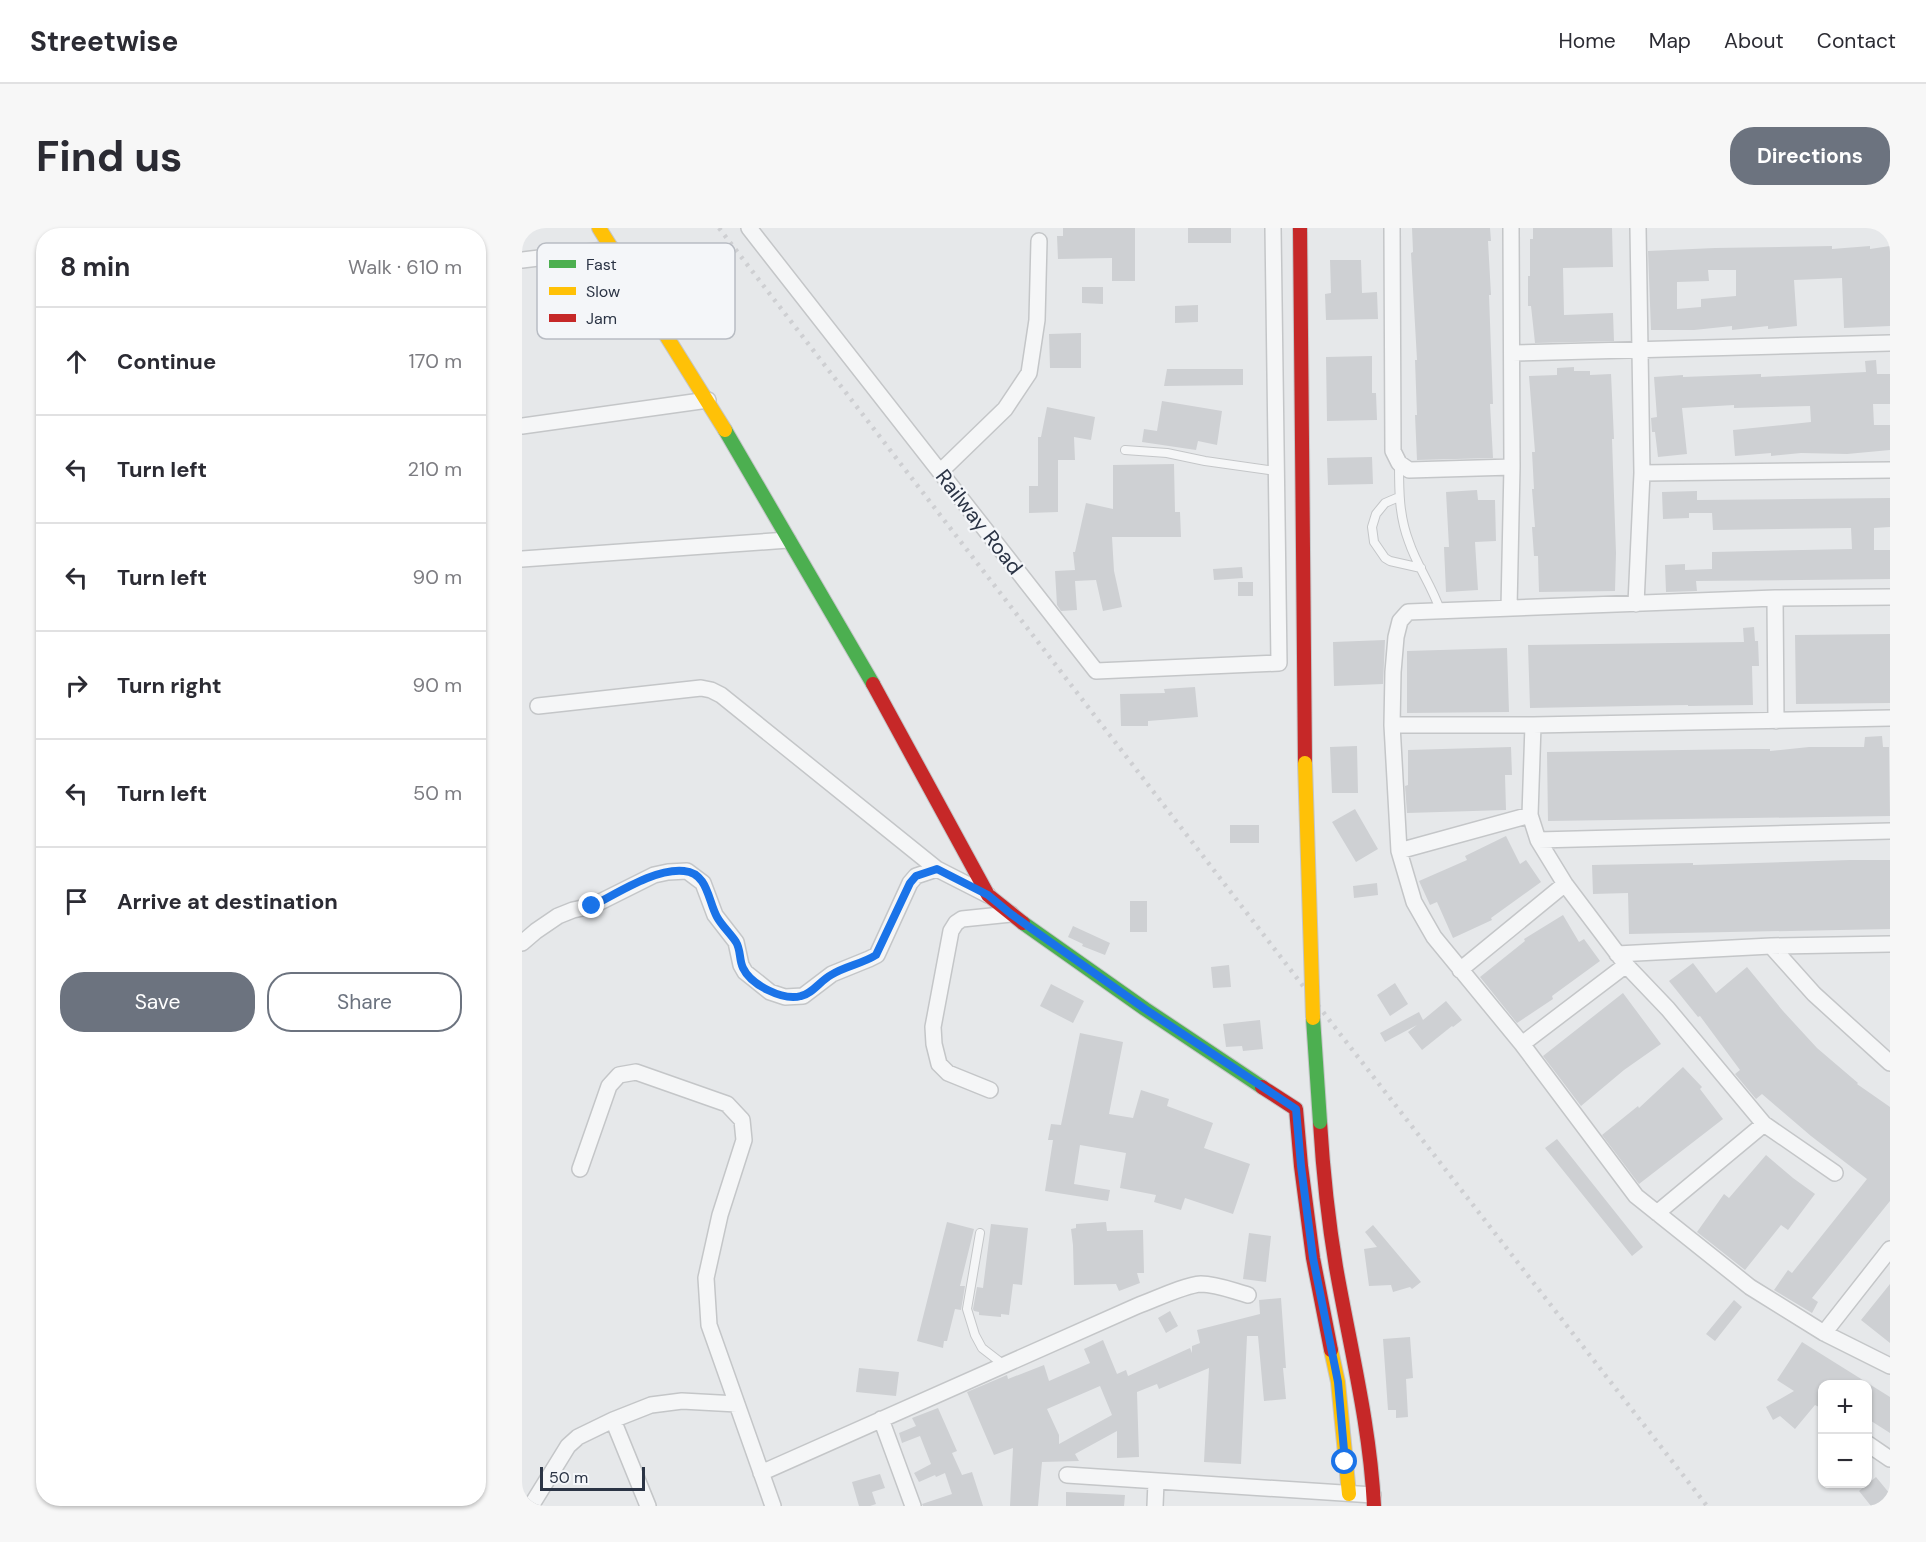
<!DOCTYPE html>
<meta charset="utf-8">
<style>
:root{--surface:#fff;--page:#f7f7f7;--text:#2b2b33;--muted:#7c7c81;--line:#e1e1e2;--accent:#6c737f}
body{margin:0;font-family:"DM Sans",sans-serif;background:var(--page);color:var(--text)}
.controls{position:absolute;right:18px;bottom:18px;display:grid;overflow:hidden;border-radius:12px;box-shadow:0 2px 4px #0004}
.controls button{width:54px;height:54px;display:grid;place-items:center;padding:0;border:0;border-bottom:2px solid var(--line);background:var(--surface);color:var(--text);font:30px sans-serif}
.scale{position:absolute;left:18px;bottom:15px;width:105px;box-sizing:border-box;padding-left:6px;border:3px solid #2b3445;border-top:0;font-size:16px;line-height:21px;white-space:nowrap;color:#2b3445;-webkit-text-stroke:4px #f4f6f9;paint-order:stroke}
.stop{position:absolute;width:18px;height:18px;margin:-14px;border:4px solid #1a73e8;border-radius:50%;background:#fff}
.stop.end{background:#1a73e8;border-color:#fff;box-shadow:0 2px 6px #0008}
.list{margin:0;padding:0;list-style:none}
h2{display:flex;justify-content:space-between;align-items:center;height:78px;margin:0;padding:0 24px;font-size:26px}
h2 small{font-size:20px;font-weight:400;color:var(--muted)}
.list li{display:grid;grid-template-columns:39px 1fr auto;gap:18px;align-items:center;box-sizing:border-box;height:108px;padding:0 24px;border-top:2px solid var(--line)}
.list b{display:block;font-size:22px;white-space:nowrap}
.list em{font-size:20px;font-style:normal;color:var(--muted)}
.actions{display:flex;gap:12px;padding:18px 24px}
.actions a{flex:1;padding:14px 0;border:2px solid var(--accent);border-radius:24px;text-align:center;font-size:21px;color:var(--accent)}
.actions .main{background:var(--accent);color:#fff}
.icon{flex:none;width:33px;height:33px;fill:none;stroke:currentColor;stroke-width:2;stroke-linecap:round;stroke-linejoin:round}
.map{position:relative;flex:none;width:1368px;height:1278px;overflow:hidden;border-radius:24px}
header{display:flex;align-items:center;gap:36px;box-sizing:border-box;height:84px;padding:0 30px;background:var(--surface);border-bottom:2px solid var(--line)}
header strong{font-size:28px}
nav{display:flex;gap:33px;margin-inline-start:auto;font-size:21px}
.intro{display:flex;align-items:center;justify-content:space-between;box-sizing:border-box;height:144px;padding:0 36px}
h1{margin:0;font-size:42px}
.button{padding:15px 27px;border-radius:24px;background:var(--accent);color:#fff;font-size:21px;font-weight:700}
main{display:flex;gap:36px;padding:0 36px}
aside{flex:1;background:var(--surface);border-radius:24px;box-shadow:0 2px 4px #0004}
.map>svg:first-child{display:block}
</style>
<header>
<strong>Streetwise</strong>
<nav><a>Home</a><a>Map</a><a>About</a><a>Contact</a></nav>
</header>
<div class="intro"><h1>Find us</h1><a class="button">Directions</a></div>
<main>
<aside>
<h2>8 min<small>Walk · 610 m</small></h2>
<ul class="list">
<li><svg class="icon" aria-label="ahead" viewBox="0 0 24 24"><path d="M12 20V5M6 11l6-6 6 6"/></svg><div><b>Continue</b></div><em>170 m</em></li>
<li><svg class="icon" aria-label="left" viewBox="0 0 24 24"><path d="M17 20v-9H6M10 6l-5 5 5 5"/></svg><div><b>Turn left</b></div><em>210 m</em></li>
<li><svg class="icon" aria-label="left" viewBox="0 0 24 24"><path d="M17 20v-9H6M10 6l-5 5 5 5"/></svg><div><b>Turn left</b></div><em>90 m</em></li>
<li><svg class="icon" aria-label="right" viewBox="0 0 24 24"><path d="M7 20v-9h11M14 6l5 5-5 5"/></svg><div><b>Turn right</b></div><em>90 m</em></li>
<li><svg class="icon" aria-label="left" viewBox="0 0 24 24"><path d="M17 20v-9H6M10 6l-5 5 5 5"/></svg><div><b>Turn left</b></div><em>50 m</em></li>
<li><svg class="icon" aria-label="arrive" viewBox="0 0 24 24"><path d="M6 21V4h12l-3 4 3 4H6"/></svg><div><b>Arrive at destination</b></div></li>
</ul>
<div class="actions"><a class="main">Save</a><a>Share</a></div>
</aside>
<div class="map">
<svg width="1368" height="1278" viewBox="0 0 1368 1278">
<rect width="100%" height="100%" fill="#e6e8ea"/>
<!-- building -->
<path fill="#ced0d3" fill-rule="evenodd" d="M541 0H613V53H590V30L536 31 535 8H541Z
M666 0H709V15H666Z
M890 0H968L969 13H966L969 67H967L971 176H968L971 230 895 232 893 187H895L893 132H895L889 25 891 24Z
M1011 0H1090L1091 39 1041 40 1042 87 1091 85 1092 113 1013 115 1009 78H1006V48H1008V11H1011Z
M1310 18V21L1348 18V21L1368 18V98L1322 100 1320 50 1272 52 1275 98 1246 101V98L1210 102V98L1172 102H1129L1126 23 1193 20ZM1186 42H1214V68L1179 71V79L1155 81V54L1187 53Z
M808 32H839L840 65 855 64 856 91 804 92 803 66 809 65Z
M560 59H581V76L560 75Z
M676 77V94L653 95V78Z
M559 105V140H528L527 106Z
M850 128V165H854L855 192 805 193 804 129Z
M1354 132 1355 146H1368V176H1351L1352 197H1368V222L1325 226 1279 225 1249 228V225L1213 228 1211 202 1289 194 1288 178 1212 180V177L1160 180 1165 226 1136 229 1133 204H1130L1129 190 1135 189 1132 149 1161 147V149L1239 146V149L1344 144 1343 133Z
M1052 139V143H1068V147L1089 146 1092 211H1090L1094 325 1093 363 1017 364 1016 328H1012L1010 299H1013L1010 261H1012L1010 224H1013L1007 148 1035 147V140Z
M645 141H721V157L642 158Z
M640 173 700 183 695 217 676 213 674 222 620 214 622 201 635 203Z
M525 179 573 189 569 212 552 209 553 232H536V284L507 285V258H516V209H519Z
M850 229 851 256 806 257 805 230Z
M652 236 653 284H658L659 309H590L592 343 600 379 581 383 574 352 553 353 555 382 539 383 535 377 533 343 553 342 551 324H553L564 275 591 281V237Z
M955 262 956 272H973L974 313 953 314 956 362 924 364 922 319H927L924 264Z
M1175 263V272L1368 270V299L1352 300V322H1368V351L1174 353 1175 363 1144 364 1143 337 1163 336V342L1190 341V324L1330 321 1329 300 1191 302 1190 285H1167V290L1141 291 1140 264Z
M720 339 721 350 692 352 691 341Z
M716 354H731V368H716Z
M1232 399 1233 413H1236L1237 438H1230L1231 477 1166 478V477L1008 480 1006 417 1222 414 1221 400Z
M1368 406V475L1274 476 1273 407Z
M863 412 861 456 812 458 811 414Z
M985 420 987 484 885 485V423Z
M673 459 676 489 626 493V498H599L598 466 643 465 642 461Z
M1360 508 1361 519H1367L1368 588 1026 593 1025 524 1229 521H1248V523L1287 519H1342L1343 509Z
M835 518 836 565H810L808 519Z
M989 519 990 547H983L984 582 885 585 883 558 886 557V522Z
M833 581 856 621 834 634 810 594Z
M708 597H737V615H708Z
M984 608 998 636 1004 632 1019 654 969 690 970 692 931 710 915 674 908 677 897 653 945 632 943 628Z
M1328 632H1368V701L1107 706 1106 665 1071 666 1070 637 1171 635V637Z
M855 655 856 667 832 670 831 658Z
M608 673H625V704H608Z
M1041 687 1057 714 1062 711 1078 733 1030 768 1031 771 995 795 958 749 1003 713 1002 711Z
M551 698 588 715 583 727 560 718 561 716 546 709Z
M1171 735 1194 765 1225 739 1261 783 1295 820 1336 855 1335 856 1368 879V973L1290 1070 1296 1074 1290 1085 1252 1062 1266 1042 1270 1045 1345 951 1289 908 1240 866 1234 871 1213 846 1218 842 1178 788 1176 789 1147 753Z
M707 737 709 759 691 760 689 739Z
M873 755 886 776 868 788 855 767Z
M529 756 562 773 551 795 518 778Z
M1101 765 1139 816 1102 842 1059 878 1021 828Z
M924 773 940 792 931 799 930 798 900 822 886 804 895 797 863 814 858 805 897 784 901 792Z
M738 792 741 821 721 823 720 818 704 819 701 796Z
M558 805 601 814 587 886 611 890 619 862 647 871 645 878 691 895 682 920 728 936 711 986 663 970 659 982 632 974 634 967 598 960 604 925 558 917 552 956 588 962 586 973 523 963 531 912H526L529 896 539 897Z
M1161 839 1180 859 1178 861 1201 891 1117 956 1080 907 1116 878 1117 880Z
M1035 911 1121 1019 1110 1028 1023 920Z
M1244 927 1271 950 1293 966 1266 1002 1259 997 1223 1042 1175 1004 1202 966 1207 970Z
M425 994 452 1001 438 1058H443L439 1082 433 1081 425 1113H422L421 1120 395 1113Z
M584 994 585 1003 621 1002 622 1045H615L618 1055 597 1063 594 1056 552 1057 551 1017 549 1001 554 1000V996Z
M469 996 506 1000 500 1057 491 1056 487 1087 479 1086V1089L457 1087V1084L452 1083 451 1081 455 1059 461 1060Z
M851 997 899 1054 890 1061 888 1059 871 1064 869 1057 847 1058 842 1021 855 1019 843 1004Z
M727 1005 749 1008 744 1054 721 1051Z
M1368 1056V1115L1339 1092Z
M759 1070 764 1140H761L764 1171 742 1173 736 1108H725L719 1236 682 1234 687 1140 637 1161 635 1156 615 1164 617 1229 595 1230V1203L553 1226 557 1233 520 1234 516 1278H488L491 1220 472 1227 445 1164 485 1147 486 1151 522 1137 527 1153 568 1135 562 1121 581 1112 595 1146 604 1142 606 1148 668 1120 670 1125V1118L678 1115 675 1102 738 1086 737 1072ZM578 1158 590 1187 537 1216V1207L525 1181Z
M1212 1072 1220 1079 1193 1113 1184 1106Z
M648 1083 656 1098 644 1105 636 1090Z
M888 1109 891 1150 884 1151 886 1189 874 1190V1182H866L861 1111Z
M1280 1114 1368 1169V1205L1346 1191V1156H1300V1173L1297 1179 1293 1177 1273 1201 1258 1188 1251 1192 1244 1179 1272 1163 1255 1152Z
M337 1140 377 1144 374 1168 334 1164Z
M416 1180 435 1223 430 1225 440 1247 450 1244 461 1278H401L400 1276 430 1266 423 1245 414 1249 413 1247 397 1254 392 1245 409 1236 398 1208 380 1215 377 1205 394 1198 390 1190Z
M358 1246 363 1260 350 1264 354 1276 348 1278H337L330 1254Z
M1354 1249 1368 1266V1278H1349L1337 1263Z
M544 1264 603 1267 602 1278H544Z"/>
<g fill="none" stroke-linecap="round" stroke-linejoin="round">
<defs>
<path id="lane" d="M603 222 645 225 683 233 754 243
M877 236C877 263 877 288 887 314 895 338 910 358 918 382
M877 269 863 275 854 286 850 299 852 314 863 330 868 333 899 340
M458 1005 445 1081 453 1107 460 1120 482 1137"/>
<path id="street" d="M227 0 574 443 757 435 751 0
M870 0 871 223 877 235 887 242 990 239
M0 32 90 21
M990 125 1368 115
M0 198 186 172
M418 244 483 181 507 145 515 92 517 13
M1120 245 1368 242
M0 331 266 312
M1368 369 1253 370 886 384 878 393 874 409 871 444 870 497 877 623 892 674 912 709 1000 816 1114 968 1228 1059 1302 1105 1368 1138
M1253 370 1254 493
M1114 376 1120 245 1116 0
M987 380 990 239 989 0
M16 478 179 460 189 462 199 467 415 641 466 667
M870 497H1011L1368 490
M1011 497 1008 587 1016 612 1043 656 1104 737 1146 781 1242 896 1313 945
M1016 612 1368 603
M877 623 1008 587
M0 715 14 703 36 688 51 682 70 678 132 647 146 644 165 643 181 655 193 687 214 714 219 737 223 744 248 764 263 769 281 768 310 746 347 731 355 727 388 655 394 648 415 641
M1249 718 1292 766 1368 835
M1095 726 1249 718 1368 716
M938 742 1043 656
M1000 816 1104 737
M468 862 426 845 417 836 412 816 411 799 429 703 434 695 440 691 489 686
M58 941 87 858 97 847 114 844 205 876 220 892 222 912 198 987 184 1050 187 1097 251 1278
M1135 985 1242 896
M1302 1105 1368 1021
M359 1191 391 1278
M91 1192 126 1278
M1346 1216 1368 1231
M239 1245 615 1078C632 1072 662 1057 679 1056 695 1056 711 1063 726 1067
M545 1247 851 1267
M9 1278 46 1218 56 1209 91 1192 129 1177 160 1173 215 1176
M633 1278 634 1254"/>
<path id="fast" d="M203 202 351 456
M501 695 623 781 740 859"/>
<path id="slow" d="M77 0 203 202
M809 1122 816 1154 827 1266"/>
<path id="jam" d="M778 0 783 535
M351 456 466 667 501 695
M740 859 774 881 779 938 791 1030 809 1122
M798 894C801 943 806 991 814 1039 828 1119 848 1197 852 1278"/>
</defs>
<!-- lane casing -->
<use href="#lane" stroke="#c4c6c8" stroke-width="10"/>
<!-- street casing -->
<use href="#street" stroke="#c4c6c8" stroke-width="18"/>
<!-- fast casing -->
<use href="#fast" stroke="#c4c6c8" stroke-width="16"/>
<!-- slow casing -->
<use href="#slow" stroke="#c4c6c8" stroke-width="16"/>
<!-- jam casing -->
<use href="#jam" stroke="#c4c6c8" stroke-width="16"/>
<!-- lane -->
<use href="#lane" stroke="#f5f6f7" stroke-width="8"/>
<!-- street -->
<use href="#street" stroke="#f5f6f7" stroke-width="15"/>
<!-- fast -->
<use href="#fast" stroke="#4caf50" stroke-width="14"/>
<!-- slow -->
<use href="#slow" stroke="#ffc107" stroke-width="14"/>
<!-- jam -->
<use href="#jam" stroke="#c62828" stroke-width="14"/>
<!-- rail -->
<path stroke="#cecfd2" stroke-width="4.5" stroke-dasharray="3 6" stroke-linecap="butt" d="M197 0 815 802 1185 1278"/>
<defs>
<path id="fast-bridge" d="M791 790 798 894"/>
<path id="slow-bridge" d="M783 535 791 790"/>
</defs>
<!-- fast-bridge casing -->
<use href="#fast-bridge" stroke="#c4c6c8" stroke-width="16" stroke-linecap="butt"/>
<!-- slow-bridge casing -->
<use href="#slow-bridge" stroke="#c4c6c8" stroke-width="16" stroke-linecap="butt"/>
<!-- fast-bridge -->
<use href="#fast-bridge" stroke="#4caf50" stroke-width="14"/>
<!-- slow-bridge -->
<use href="#slow-bridge" stroke="#ffc107" stroke-width="14"/>
</g>
<g fill="none" stroke-linecap="round" stroke-linejoin="round">
<!-- route -->
<path stroke="#1a73e8" stroke-width="8" d="M70 678C96 665 133 640 162 643 186 645 186 673 195 689 200 698 208 705 214 714 219 722 217 732 221 740 229 757 261 773 279 768 290 766 299 752 309 747 323 738 340 736 354 727L388 655 394 648 415 641 466 667 489 686 623 781 774 881 779 938 791 1030 816 1154 823 1234"/>
</g>
<g text-anchor="middle" stroke-width="4.5" stroke-linejoin="round" paint-order="stroke">
<!-- street labels -->
<g font-size="21" fill="#2b3445" stroke="#f4f6f9">
<text transform="translate(457 294) rotate(52)" y="7">Railway Road</text>
</g>
</g>
<!-- legend -->
<rect x="15" y="15" width="198" height="96" rx="9" fill="#f4f6f9" stroke="#b8bcc3" stroke-width="1.5"/>
<rect x="27" y="32" width="27" height="8" fill="#4caf50"/>
<rect x="27" y="59" width="27" height="8" fill="#ffc107"/>
<rect x="27" y="86" width="27" height="8" fill="#c62828"/>
<g font-size="16" fill="#2b3445">
<text x="64" y="42">Fast</text>
<text x="64" y="69">Slow</text>
<text x="64" y="96">Jam</text>
</g>
</svg>
<div class="controls">
<button>+</button>
<button>−</button>
</div>
<div class="scale">50 m</div>
<div class="stop" style="left:823px;top:1234px"></div>
<div class="stop end" style="left:70px;top:678px"></div>
</div>
</main>
